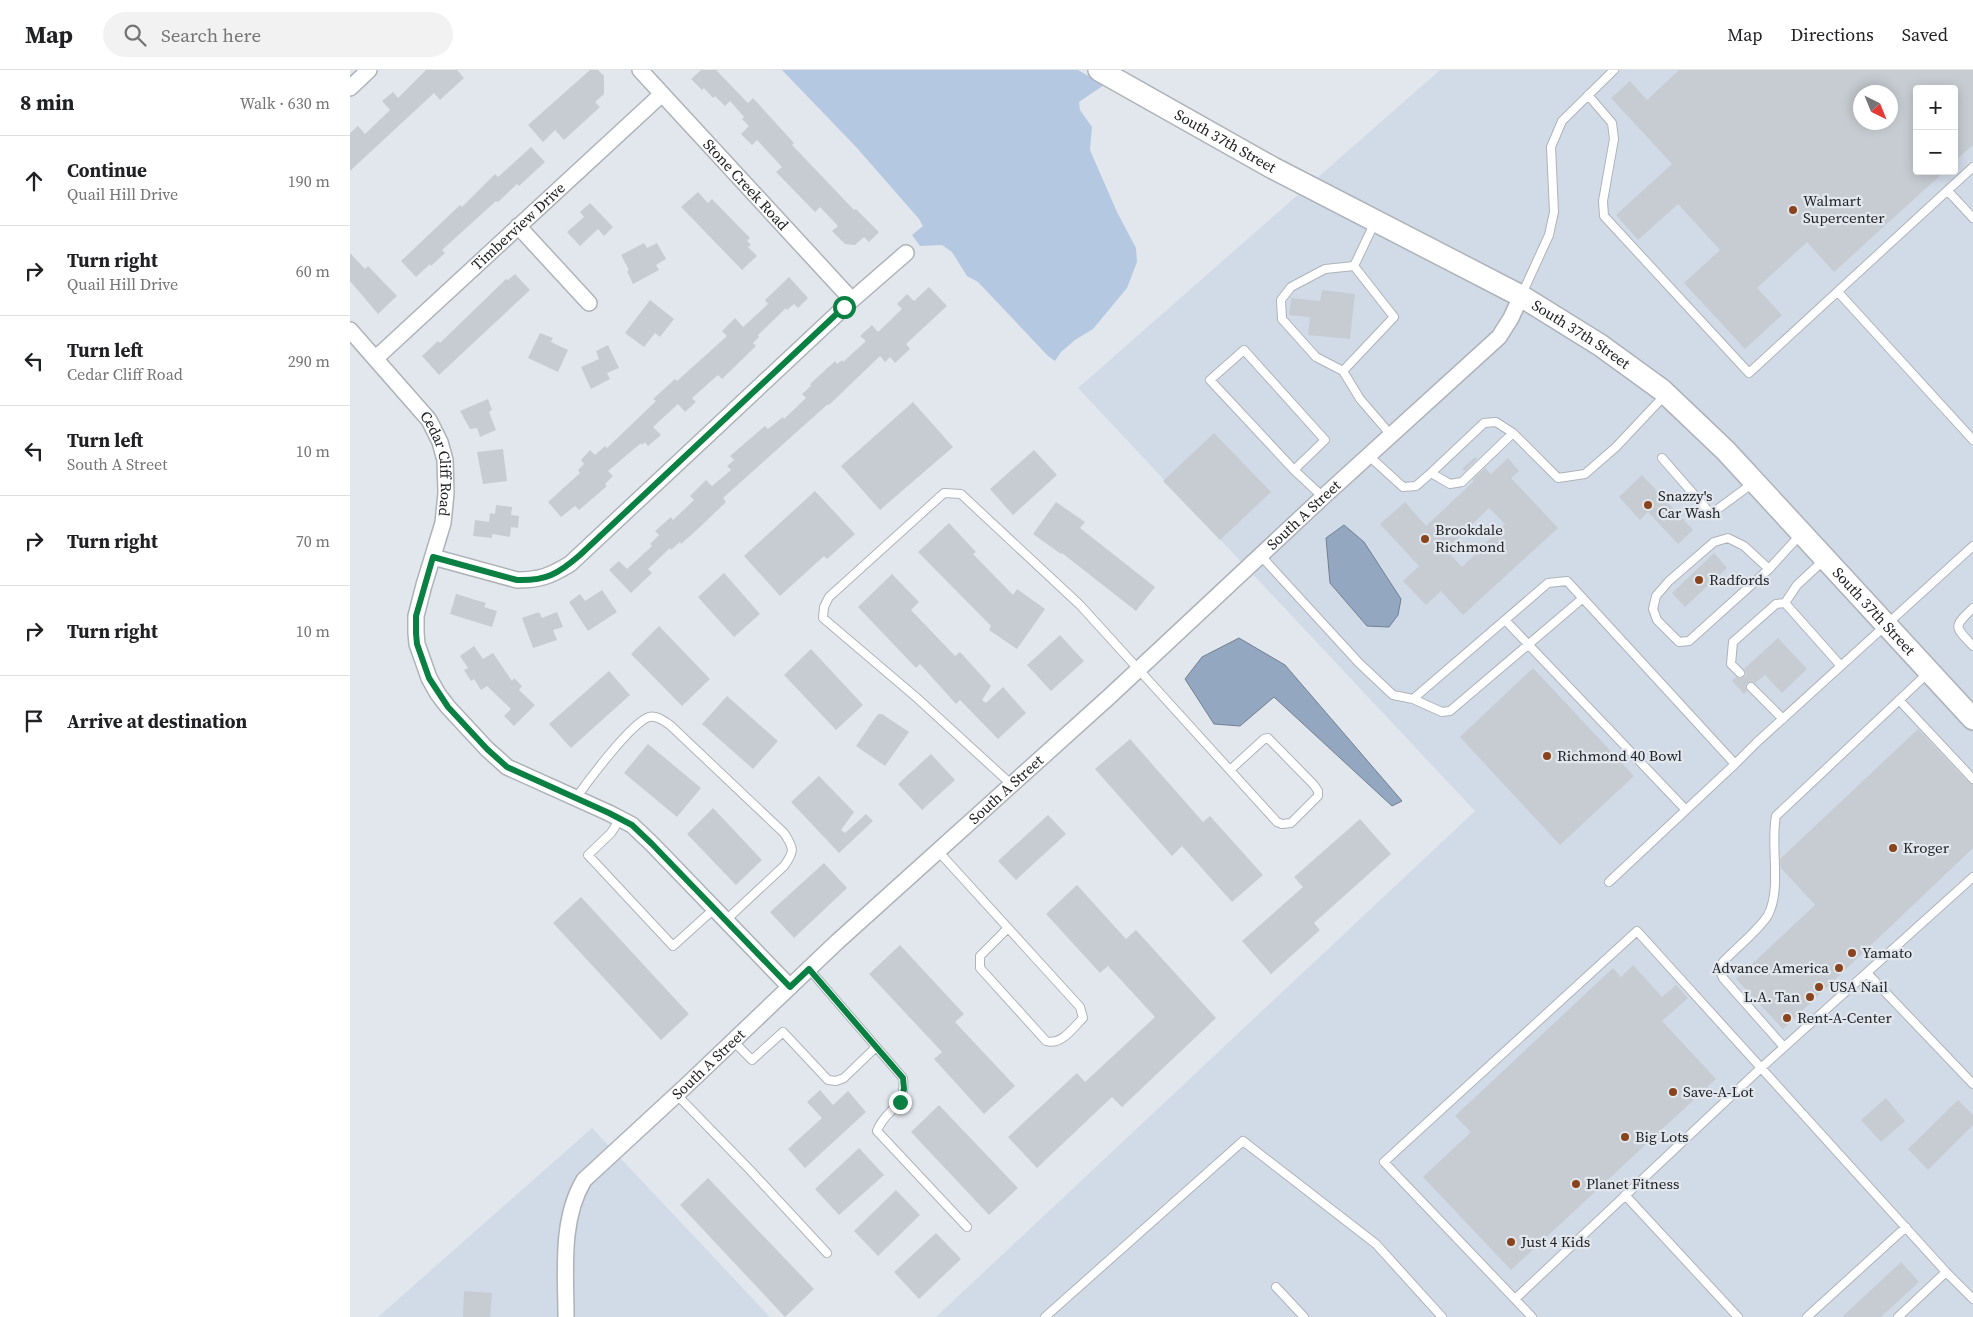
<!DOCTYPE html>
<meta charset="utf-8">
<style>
:root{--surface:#fff;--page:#f2f2f2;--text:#202124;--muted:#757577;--line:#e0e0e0}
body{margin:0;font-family:"Source Serif 4",serif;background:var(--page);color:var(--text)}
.controls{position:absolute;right:15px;top:15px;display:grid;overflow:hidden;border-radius:5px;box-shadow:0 2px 12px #0003}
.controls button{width:45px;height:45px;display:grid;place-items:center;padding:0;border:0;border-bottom:1px solid var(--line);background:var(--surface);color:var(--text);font:25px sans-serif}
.compass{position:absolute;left:1503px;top:15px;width:45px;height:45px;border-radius:50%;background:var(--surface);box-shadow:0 2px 12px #0003;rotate:137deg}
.stop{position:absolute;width:15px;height:15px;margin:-11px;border:4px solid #0b8043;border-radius:50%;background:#fff}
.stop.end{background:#0b8043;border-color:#fff;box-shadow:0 1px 5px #0008}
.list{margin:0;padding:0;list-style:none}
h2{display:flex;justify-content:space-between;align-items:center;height:65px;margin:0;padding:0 20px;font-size:21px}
h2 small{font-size:16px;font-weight:400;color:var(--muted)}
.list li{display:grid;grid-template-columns:32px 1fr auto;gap:15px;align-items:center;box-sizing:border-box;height:90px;padding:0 20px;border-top:1px solid var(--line)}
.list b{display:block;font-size:19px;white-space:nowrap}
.list p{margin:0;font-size:16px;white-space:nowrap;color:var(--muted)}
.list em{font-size:16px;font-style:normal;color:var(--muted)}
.icon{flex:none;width:28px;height:28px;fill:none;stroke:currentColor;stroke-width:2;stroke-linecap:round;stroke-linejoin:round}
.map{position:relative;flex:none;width:1623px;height:1247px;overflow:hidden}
header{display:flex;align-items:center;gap:30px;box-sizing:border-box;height:70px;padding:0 25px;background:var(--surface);border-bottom:1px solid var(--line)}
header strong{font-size:24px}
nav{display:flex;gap:28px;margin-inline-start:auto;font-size:18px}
.search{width:350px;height:45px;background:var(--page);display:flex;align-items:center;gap:12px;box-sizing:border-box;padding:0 18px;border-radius:28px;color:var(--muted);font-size:19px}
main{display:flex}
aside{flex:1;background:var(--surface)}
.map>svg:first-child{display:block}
</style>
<header>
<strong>Map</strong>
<div class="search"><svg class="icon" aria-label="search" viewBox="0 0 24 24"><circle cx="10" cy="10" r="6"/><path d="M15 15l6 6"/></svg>Search here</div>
<nav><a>Map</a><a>Directions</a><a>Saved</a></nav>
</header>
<main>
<aside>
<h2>8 min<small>Walk · 630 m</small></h2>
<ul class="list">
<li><svg class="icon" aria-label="ahead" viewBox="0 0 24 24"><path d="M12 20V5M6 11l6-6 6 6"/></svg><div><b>Continue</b><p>Quail Hill Drive</p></div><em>190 m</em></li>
<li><svg class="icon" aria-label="right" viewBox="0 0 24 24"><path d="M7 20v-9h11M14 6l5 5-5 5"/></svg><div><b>Turn right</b><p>Quail Hill Drive</p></div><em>60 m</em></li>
<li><svg class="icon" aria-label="left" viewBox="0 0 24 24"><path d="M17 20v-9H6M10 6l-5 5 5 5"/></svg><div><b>Turn left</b><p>Cedar Cliff Road</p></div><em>290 m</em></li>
<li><svg class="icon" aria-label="left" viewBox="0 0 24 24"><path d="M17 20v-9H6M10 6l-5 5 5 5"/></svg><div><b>Turn left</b><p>South A Street</p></div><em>10 m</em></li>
<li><svg class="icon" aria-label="right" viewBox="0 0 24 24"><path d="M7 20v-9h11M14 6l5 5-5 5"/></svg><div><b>Turn right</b></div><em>70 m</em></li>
<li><svg class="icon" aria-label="right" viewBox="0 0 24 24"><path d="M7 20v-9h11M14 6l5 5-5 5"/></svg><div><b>Turn right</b></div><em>10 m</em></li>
<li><svg class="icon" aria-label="arrive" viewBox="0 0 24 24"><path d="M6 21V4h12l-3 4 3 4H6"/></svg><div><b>Arrive at destination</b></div></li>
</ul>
</aside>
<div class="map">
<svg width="1623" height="1247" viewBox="0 0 1623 1247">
<rect width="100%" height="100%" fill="#e2e7ee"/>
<!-- built -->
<path fill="#d1dae7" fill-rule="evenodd" d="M1090 0H1623V1247H586L1125 741 728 318ZM1567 19H1604V101H1567ZM1510 22H1540V52H1510Z
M242 1058 420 1247H28Z"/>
<!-- green -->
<path fill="#b5c8e2" d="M432 0H728L754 15 729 32 730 40 742 57 740 80 767 142 786 178 787 192 777 218 743 259 725 270 711 282 705 291 698 286 628 212 617 206 602 182 592 175 570 176 562 165 573 156 569 149 507 78Z"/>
<!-- water -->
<path fill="#94a7c0" stroke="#727f92" d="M994 455 1014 472 1051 529 1048 545 1039 557 1017 556 980 513 976 468Z
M889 568 935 595 1052 731 1042 736 924 627 890 656 864 654 835 609 852 587Z"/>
<!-- building -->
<path fill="#c7ccd2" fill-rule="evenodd" d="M76 0H107L114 8 90 30 84 23 0 101V63L8 56 15 64 40 40 32 31 43 22 48 28Z
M240 0H248L254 6V24L245 32 250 37 214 70 205 60 193 72 178 55Z
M351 0H366L398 33 403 28 444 73 442 75 465 99 504 140 506 139 529 162 519 172 514 167 505 175 495 174 482 161 488 156 470 137 465 142 426 102 432 97 407 70 402 75 391 64 399 56 392 49 394 47 380 31 375 36 365 26 363 28 354 18 352 20 341 9Z
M1329 0H1623V75L1604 92V19H1567V101H1595L1484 202 1457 172 1407 218 1432 245 1395 279 1334 213 1370 180 1328 134 1288 170 1266 145 1322 94 1261 28 1280 11 1297 30ZM1510 22H1540V52H1510Z
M181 77 195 92 169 116 167 114 148 132 146 131 92 180 95 183 81 196 80 194 66 207 51 191 110 135 112 137 145 104 148 107Z
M348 122 358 133 362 129 400 168 397 171 401 175 398 177 407 186 392 200 331 137Z
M240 133 263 157 254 166 248 159 230 176 217 162 234 147 230 142Z
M294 173 297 178 307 173 316 189 306 195 309 200 283 214 277 201 279 200 271 185Z
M0 183 15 199 18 196 47 226 28 244 0 211Z
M165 204 180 220 89 305 72 286 88 271 90 273 156 209 158 210Z
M439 207 458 228 448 238 444 234 437 240 436 238 408 265 409 267 403 273 406 276 372 309 368 305 342 328 346 332 335 342 328 334 303 357 311 365 298 376 295 372 292 375 291 373 258 401 263 406 255 414 257 416 249 423 229 440 225 436 211 447 198 432 230 403 228 400 234 394 231 390 240 380 245 385 255 376 257 378 306 331 303 329 325 309 327 311 377 266 372 261 385 248 393 257 418 234 415 230Z
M579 217 597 236 556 274 560 279 545 293 540 287 535 292 530 286 479 335 478 334 373 428 376 432 350 457 331 474 330 472 321 480 320 478 298 499 302 503 281 523 259 500 269 491 277 499 302 476 300 474 309 465 305 461 321 447 323 450 344 430 340 426 356 410 362 416 381 400 377 396 384 390 380 386 415 356 418 359 433 347 434 349 456 328 452 324 461 316 460 314 485 291 487 294 492 290 493 292 516 271 510 266 522 255 528 262 552 239 547 234 557 224 564 231Z
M972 220 1005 224 1000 269 958 265 960 247 939 245 941 228 970 231Z
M300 230 324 249 310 267 305 263 294 277 275 263Z
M190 263 203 268 201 272 218 280 208 302 178 288Z
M258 275 269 298 257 303 260 309 241 319 231 297 249 289 246 281Z
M138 329 142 340 139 342 146 360 130 367 127 358 120 359 110 341Z
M563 332 603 377 530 440 491 396Z
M864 363 921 422 870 470 813 411Z
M153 379 157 411 133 414 127 382Z
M684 380 707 405 663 445 640 419Z
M1125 387 1127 389 1115 401 1112 399Z
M1158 388 1169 401 1161 408 1208 458 1113 545 1091 521 1076 535 1053 511 1069 496 1030 454 1055 432 1076 456 1124 411 1122 410 1135 398 1141 404ZM1139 438 1155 454 1112 497 1096 480Z
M1292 405 1343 460 1328 474 1298 442 1290 450 1269 427Z
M465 421 505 464 477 489 474 486 430 526 394 486Z
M706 432 735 452 730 458 805 517 786 541 712 483 711 484 683 464Z
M146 435 162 437 161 445 169 446 168 458 161 457 160 467 142 464V468L123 466 125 450 139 452 140 443 145 444Z
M599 453 626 482 623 484 663 525 667 519 695 539 667 579 639 560 641 556 568 482Z
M1364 483 1377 498 1335 537 1322 523Z
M374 503 410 544 384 567 348 527Z
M542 504 569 532 561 540 605 586 610 582 641 616 632 630 636 633 653 617 676 643 648 669 610 630 606 634 570 594 566 598 508 537Z
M252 520 267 542 238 561 219 532 230 524 235 531Z
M106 524 136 533 134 537 147 541 142 557 100 544Z
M189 542 192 548 207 542 213 557 203 560 207 570 183 578 172 548Z
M309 556 360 609 332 636 281 584Z
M710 565 734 591 701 621 677 595Z
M1428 568 1457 599 1432 623 1415 605 1405 613 1402 612 1397 613 1396 616 1397 621 1394 624 1382 611 1386 607 1389 608 1394 607 1396 604 1394 599Z
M124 576 133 589 143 583 162 611 164 608 172 616 169 620 185 635 164 656 154 646 161 639 137 616 131 620 124 609 121 611 114 600 118 598 110 586Z
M461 579 513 635 486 660 434 605Z
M1183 598 1284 706 1210 775 1110 667Z
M259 601 280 625 221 678 199 654Z
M377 626 428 671 403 699 352 654Z
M528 644H532L559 662 535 696 506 676Z
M1568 659 1619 713 1623 714V778L1433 959 1386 909 1465 835 1431 798 1430 789Z
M780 669 853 752 860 746 913 805 882 832 832 776 822 786 745 699Z
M298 674 351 718 327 747 274 703Z
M581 684 605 710 572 740 548 714Z
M469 706 504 742 491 760 495 763 516 744 523 751 489 783 441 732Z
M363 738 412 790 386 815 337 764Z
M698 745 716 764 666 810 648 791Z
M1010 749 1041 784 964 853 970 860 921 904 892 871 953 817 944 807Z
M474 793 497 818 444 868 420 842Z
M727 815 776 869 786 860 866 948 772 1037 762 1027 687 1098 658 1067 727 1003 735 1012 805 947 758 896 750 903 696 844Z
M231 827 339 944 311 970 203 853Z
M550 875 614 944 605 952 665 1016 634 1044 584 989 592 982 519 904Z
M1283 895 1312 927 1326 915 1338 928 1312 951 1366 1009 1161 1200 1073 1107 1121 1062 1105 1046 1263 898 1271 907Z
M470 1020 483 1035 498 1021 516 1042 455 1098 438 1079 472 1048 457 1032Z
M1536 1028 1555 1051 1531 1072 1511 1050Z
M1608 1030 1623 1045V1055L1578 1100 1558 1079Z
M589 1035 668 1118 639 1145 561 1062Z
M509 1078 534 1105 489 1145 465 1119Z
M358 1108 464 1219 435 1247 330 1135Z
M546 1120 570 1145 528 1186 504 1161Z
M586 1163 611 1189 569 1229 544 1202Z
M1551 1192 1569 1212 1531 1247H1492Z
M114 1221 142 1223 140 1247H113Z"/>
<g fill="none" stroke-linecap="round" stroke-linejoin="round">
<defs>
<path id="lane" d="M1238 25 1262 53 1264 69 1253 131 1254 146 1399 303 1623 97
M1598 121 1623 148
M1025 152 1004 196 1044 247 993 301 1010 329 1041 365
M1488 222 1623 370
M1172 224 1199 165 1204 142 1201 77 1212 51 1264 0
M993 301 966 287 932 249 931 230 941 217 975 199 1004 196
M1019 386 1053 417 1066 416 1081 403 1100 414 1112 412 1163 363 1208 408 1235 404 1266 377 1315 325
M1312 388 1361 444 1403 413
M944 400 975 370 894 280 860 310 944 400 973 427
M1081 403 1134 353 1146 352 1163 363
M911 486 1009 593 1043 625 1063 629 1198 513 1217 511 1385 694 1406 673 1623 476
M1419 499 1394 476 1378 468 1364 472 1319 511 1306 526 1303 539 1307 550 1329 572 1339 571 1419 499 1451 464
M1435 533 1491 596
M1435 533 1447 515 1474 490
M1623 538C1603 557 1604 556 1623 576
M1155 550 1336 740
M1390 603 1381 594 1383 572 1426 534 1435 533
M1401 617 1433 649
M1063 629 1092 642 1100 641 1233 528
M1549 630 1623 709
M662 715 567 628 473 548 474 537 479 527 594 423 611 424 730 535 927 752 932 754 941 753 968 726V721L964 715 918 668 914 669 880 700
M226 728C238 711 281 653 299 647 307 645 314 651 320 655L434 763C444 778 445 781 434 796L375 851
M270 749 261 763 238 785 323 876 364 839
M588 781 730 937 733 948C723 958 711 976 696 971L630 898V886L658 858
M1259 812 1385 694
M459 899 553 1008C557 1039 536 1037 527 1061L617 1157
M1517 903 1623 1014
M383 971 402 990 433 962 478 1010 486 1011 494 1008 526 977
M1434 977 1373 908 1370 901 1373 892C1385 879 1410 859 1418 845 1432 819 1420 775 1426 746L1579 602
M327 1025 400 1100 477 1183
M1275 1125 1388 1247
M926 1217 954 1247
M1165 1229 1412 997 1623 807
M695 1247 893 1071 1026 1174 1092 1247
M1182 1247 1034 1092 1287 861 1596 1202 1623 1229
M1457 1247 1556 1157
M1548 1247 1596 1202"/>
<g id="street">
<path id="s1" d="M290 0 502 230"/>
<path d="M0 18 19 0"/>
<path d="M168 156 239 233"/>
<path id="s2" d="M0 260 79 350 90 372 95 390 96 423 93 453 74 515 66 546V563L67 574 79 608 88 624 98 637 137 679 157 697 259 743 282 755 302 774 440 917"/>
<path id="s3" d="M26 288 312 24"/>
<path d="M83 487 167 510C190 510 200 506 220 494L502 230 556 183"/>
<path id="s4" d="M216 1247C216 1202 210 1150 234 1110L338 1014 487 872 760 626 973 427 1149 267 1161 248 1171 226"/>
</g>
<g id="secondary">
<path id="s5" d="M749 0 923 98 1171 226 1250 275 1312 320 1376 381 1623 649"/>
</g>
</defs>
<!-- lane casing -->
<use href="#lane" stroke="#aeb3b9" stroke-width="10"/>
<!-- street casing -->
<use href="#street" stroke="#aeb3b9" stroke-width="18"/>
<!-- secondary casing -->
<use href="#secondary" stroke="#aeb3b9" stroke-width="24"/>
<!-- lane -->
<use href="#lane" stroke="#fff" stroke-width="8"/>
<!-- street -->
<use href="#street" stroke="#fff" stroke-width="15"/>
<!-- secondary -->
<use href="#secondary" stroke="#fff" stroke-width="21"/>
</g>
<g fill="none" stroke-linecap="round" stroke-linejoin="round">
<!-- route -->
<path stroke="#0b8043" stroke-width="6" d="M494 237 230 485C208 504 196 511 167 510L83 487 66 546V563L67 574 79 608 98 637 137 679 157 697 259 743 282 755 302 774 440 917 459 899 553 1008 554 1019 550 1032"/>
</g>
<!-- markers -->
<g fill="#89431d" stroke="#e2e7ee" stroke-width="2">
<circle cx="1443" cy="140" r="5"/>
<circle cx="1298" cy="435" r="5"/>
<circle cx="1075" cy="469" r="5"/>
<circle cx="1349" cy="510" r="5"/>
<circle cx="1197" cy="686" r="5"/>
<circle cx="1543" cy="778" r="5"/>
<circle cx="1502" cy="883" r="5"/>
<circle cx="1489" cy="898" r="5"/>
<circle cx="1469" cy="917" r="5"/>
<circle cx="1460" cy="927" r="5"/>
<circle cx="1437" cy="948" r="5"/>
<circle cx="1323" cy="1022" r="5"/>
<circle cx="1275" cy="1067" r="5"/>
<circle cx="1226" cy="1114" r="5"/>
<circle cx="1161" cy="1172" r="5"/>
</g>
<g text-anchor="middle" stroke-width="4.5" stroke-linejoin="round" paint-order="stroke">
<!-- street labels -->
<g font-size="15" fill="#212225" stroke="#e2e7ee">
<text dy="5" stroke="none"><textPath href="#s5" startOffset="145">South 37th Street</textPath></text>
<text dy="5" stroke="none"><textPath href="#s1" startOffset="156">Stone Creek Road</textPath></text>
<text dy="5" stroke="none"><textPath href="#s3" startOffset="194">Timberview Drive</textPath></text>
<text dy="5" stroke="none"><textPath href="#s5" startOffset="550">South 37th Street</textPath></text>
<text dy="5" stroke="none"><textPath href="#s2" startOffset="165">Cedar Cliff Road</textPath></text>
<text dy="5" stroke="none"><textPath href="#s4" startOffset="1120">South A Street</textPath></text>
<text dy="5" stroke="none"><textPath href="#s5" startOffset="955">South 37th Street</textPath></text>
<text dy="5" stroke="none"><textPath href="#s4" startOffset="715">South A Street</textPath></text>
<text dy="5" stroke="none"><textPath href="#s4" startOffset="310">South A Street</textPath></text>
</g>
<!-- poi labels -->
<g font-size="15" fill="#212225" stroke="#e2e7ee" text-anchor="start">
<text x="1453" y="136">Walmart<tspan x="1453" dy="17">Supercenter</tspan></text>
<text x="1308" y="431">Snazzy's<tspan x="1308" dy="17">Car Wash</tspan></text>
<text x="1085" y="465">Brookdale<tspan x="1085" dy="17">Richmond</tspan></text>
<text x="1359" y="515">Radfords</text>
<text x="1207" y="691">Richmond 40 Bowl</text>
<text x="1553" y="783">Kroger</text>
<text x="1512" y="888">Yamato</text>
<text x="1479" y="903" text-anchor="end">Advance America</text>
<text x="1479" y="922">USA Nail</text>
<text x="1450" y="932" text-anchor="end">L.A. Tan</text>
<text x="1447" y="953">Rent-A-Center</text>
<text x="1333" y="1027">Save-A-Lot</text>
<text x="1285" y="1072">Big Lots</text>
<text x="1236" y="1119">Planet Fitness</text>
<text x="1171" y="1177">Just 4 Kids</text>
</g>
</g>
</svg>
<div class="controls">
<button>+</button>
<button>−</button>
</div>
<svg class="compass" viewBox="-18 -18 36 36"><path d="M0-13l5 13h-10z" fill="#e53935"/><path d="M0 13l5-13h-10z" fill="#757577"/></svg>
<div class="stop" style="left:494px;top:237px"></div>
<div class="stop end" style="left:550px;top:1032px"></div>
</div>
</main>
